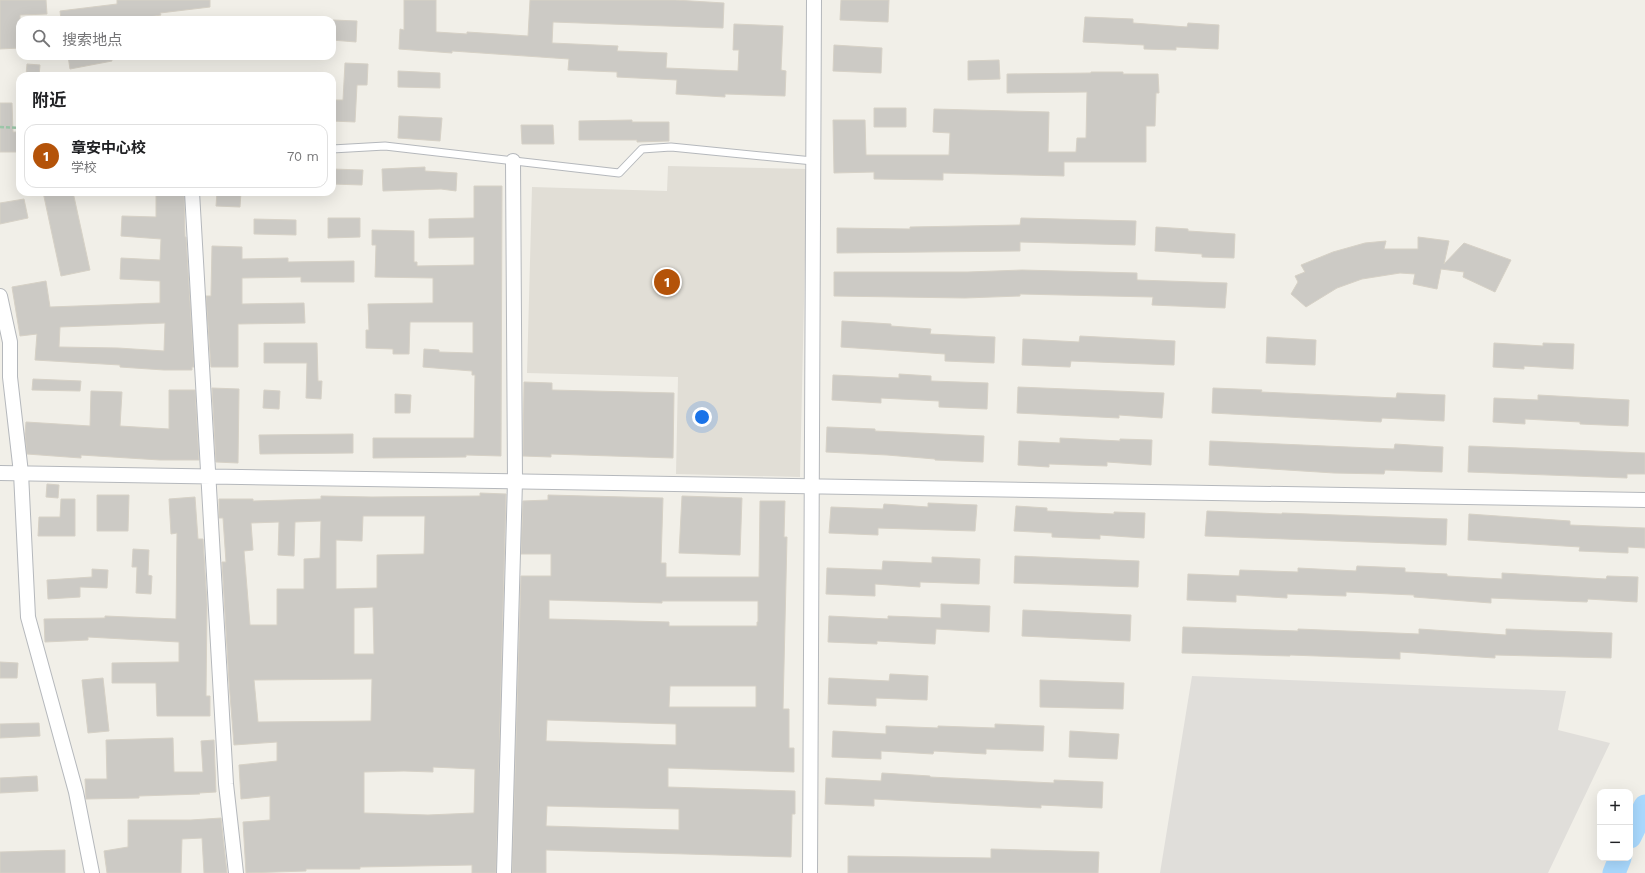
<!DOCTYPE html>
<html lang="zh">
<meta charset="utf-8">
<style>
:root{--surface:#fff;--page:#f6f6f6;--text:#202124;--muted:#757577;--line:#e0e0e0;--accent:#b45309}
body{margin:0;font-family:"Work Sans","Noto Sans SC",sans-serif;background:var(--page);color:var(--text)}
.controls{position:absolute;right:12px;bottom:12px;display:grid;overflow:hidden;border-radius:8px;box-shadow:0 4px 16px #0002}
.controls button{width:36px;height:36px;display:grid;place-items:center;padding:0;border:0;border-bottom:1px solid var(--line);background:var(--surface);color:var(--text);font:20px sans-serif}
.you{position:absolute;left:702px;top:417px;width:14px;height:14px;margin:-10px;border:3px solid #fff;border-radius:50%;background:#1a73e8;box-shadow:0 0 0 6px #1a73e833}
.badge{display:grid;place-items:center;width:26px;height:26px;border-radius:50%;background:var(--accent);color:#fff;font-size:13px;font-weight:700}
.pin{position:absolute;translate:-50% -50%;border:2px solid #fff;box-shadow:0 1px 4px #0006}
.list{margin:0;padding:0;list-style:none}
h2{display:flex;justify-content:space-between;align-items:center;height:52px;margin:0;padding:0 16px;font-size:17px}
h2 small{font-size:13px;font-weight:400;color:var(--muted)}
.list li{display:grid;grid-template-columns:26px 1fr auto;gap:12px;align-items:center;box-sizing:border-box;height:64px;margin:0 8px 8px;padding:0 8px;border:1px solid var(--line);border-radius:12px}
.list b{display:block;font-size:15px;white-space:nowrap}
.list p{margin:0;font-size:13px;white-space:nowrap;color:var(--muted)}
.list em{font-size:13px;font-style:normal;color:var(--muted)}
.icon{flex:none;width:22px;height:22px;fill:none;stroke:currentColor;stroke-width:2;stroke-linecap:round;stroke-linejoin:round}
.map{position:relative;flex:none;width:1645px;height:873px;overflow:hidden}
.search{position:absolute;background:var(--surface);box-shadow:0 4px 16px #0002;left:16px;top:16px;width:320px;height:44px;display:flex;align-items:center;gap:10px;box-sizing:border-box;padding:0 14px;border-radius:12px;color:var(--muted);font-size:15px}
.panel{position:absolute;background:var(--surface);box-shadow:0 4px 16px #0002;left:16px;top:72px;width:320px;height:124px;border-radius:12px}
.map>svg:first-child{display:block}
</style>
<div class="map">
<svg width="1645" height="873" viewBox="0 0 1645 873">
<rect width="100%" height="100%" fill="#f1efe8"/>
<!-- industrial -->
<path fill="#e0deda" d="M1192 676 1566 691 1558 730 1610 743 1548 873H1160Z"/>
<!-- education -->
<path fill="#e1ded6" d="M668 166 807 169 800 477 676 474 678 377 527 373 532 187 667 191Z"/>
<g fill="none" stroke-linecap="round" stroke-linejoin="round">
<!-- river -->
<path stroke="#aadaff" stroke-width="23" d="M1630 837 1645 806
M1614 873 1620 858"/>
</g>
<!-- building -->
<path fill="#cccac5" stroke="#d6d1c6" fill-rule="evenodd" d="M0 0H46L47 14 20 15V48L0 49Z
M117 0H210V7L160 13 161 15 130 20H61L60 11 117 4Z
M404 0H436V32L467 34V32L528 36 530 0H675L724 3 723 28 553 22 552 43 618 46 617 51 667 53 666 68 738 71 739 50H733L734 24 783 26 781 70 786 71 785 96 725 94V97L676 94 677 80 617 77V72L568 70 569 59 452 51V53L399 49 400 29 404 30Z
M841 0H889L888 22 840 20Z
M1085 17 1133 19V23L1187 27 1188 23 1219 25 1218 49 1176 47V50L1144 49V45L1083 42Z
M333 20 357 21 356 42 332 40Z
M834 45 882 48 881 73 833 71Z
M68 56H111L112 61 70 69Z
M999 60 1000 79 968 80V61Z
M345 63 368 64 367 85H357L355 122 332 121 333 100H343Z
M27 64 40 65 39 76H26Z
M398 71 440 73V88L398 87Z
M1091 72H1123V74H1158L1159 93H1156L1155 126H1146V162H1064V176L943 173V180L874 179V172L834 173 833 120H865L866 155H949L950 133 933 132 934 109 1049 112 1048 152H1076L1077 138H1086L1087 92 1007 93V74L1091 73Z
M0 103H12L13 132H20V152H0Z
M874 108H906V127H874Z
M399 116 442 118 440 141 398 138Z
M632 120V122H669V141L637 142V140H579V121Z
M521 125H553L554 144H522Z
M425 167V171L457 173 456 191 441 189 383 191 382 169Z
M332 169 363 170 362 185 332 184Z
M474 186H502L501 456 466 455V457L373 458V438H474L475 375H472V371L423 367 424 349 439 350V352L473 353V322H410L409 354H393V349L366 348V330H369L368 304 433 303V278L375 277 376 245H372V230L414 231V262H417V266L474 265V237L429 238V219L474 218Z
M43 192H73L90 270 61 276Z
M156 192H184L185 237H186L194 367H192V370H164L120 367V365L35 360 37 334 20 336 12 287 46 281 50 307 160 303V281L120 279 121 258 160 260 161 239 121 236 122 216 156 217ZM165 323 164 351 118 348 59 347 60 327Z
M217 192H241L240 207 216 206Z
M24 199 28 218 0 224V203Z
M328 218H360V237L328 238Z
M1021 218 1136 221 1135 245 1020 242V251L837 253V228L910 229V227L1020 225Z
M254 219 296 220V235L254 234Z
M1156 227 1188 229V231L1235 234 1234 258 1202 257V254L1155 251Z
M1418 237 1449 241 1444 264 1464 243 1511 260 1495 292 1463 277 1464 272 1441 269 1437 289 1413 284 1415 274 1400 273 1362 279 1337 288 1306 307 1291 294 1298 282 1295 276 1305 272 1301 265 1333 252 1365 243 1386 241 1384 249H1418Z
M212 246 242 247V259L288 258V262L354 261V282H301V277L242 278V304L304 303 305 323 238 324V367H211L206 296H211V293Z
M1022 270 1137 273V280L1227 283 1225 308 1152 305 1153 297 1020 294V296L965 298 834 296V272H968Z
M842 321 891 324V326L931 329 930 334 995 337 994 363 945 361V354L841 347Z
M1080 336 1175 341 1174 365 1071 361 1070 367 1022 365 1023 339 1079 342Z
M1267 337 1316 340 1315 365 1266 363Z
M264 343H317L318 381H322L321 399 306 398 307 363H264Z
M1494 343 1543 346V343L1574 344 1573 369 1524 366V369L1493 367Z
M899 374 931 376V381L988 383 987 409 939 407V401L881 398V403L832 400 833 375 899 378Z
M33 379 81 381 80 391 32 390Z
M524 382 552 383V390L674 393 673 458 551 454V457L523 456Z
M1018 387 1164 393 1162 418 1119 415V418L1017 413Z
M212 388 239 389 238 463 216 462Z
M1213 388 1262 390 1261 392 1396 398 1397 393 1445 395 1444 421 1382 418 1381 422 1212 413Z
M169 390H195L199 460H160L81 455V458L27 454 25 434 26 422 90 426 91 391 122 392 120 426 169 429Z
M264 390 280 391 279 409 263 408Z
M395 394 411 395 410 413H395Z
M1538 395 1629 400 1628 426 1580 424V422L1525 419V424L1493 422 1494 398 1538 400Z
M827 427 875 429V431L984 436 983 462 935 460V459L887 455 826 452Z
M353 434V453L260 454 259 435Z
M1060 438 1120 441V439L1152 440 1151 465 1107 462V466L1049 464V467L1018 465 1019 441 1060 443Z
M1210 441 1394 449 1395 444 1443 447 1442 472 1385 470 1384 474 1334 473 1209 465Z
M1469 446 1645 453V474H1627V478L1468 472Z
M47 484 59 485 58 498 46 497Z
M480 493 506 494 496 873H472V865L360 867V869H306V871L246 873 243 822 270 820V796L241 799 239 765 277 761V742L234 745 229 682 222 562H226L223 518H219V499H253V501L321 499V496L372 497 480 496ZM363 516H425L424 554 377 555V588L336 589V540L362 541ZM321 521 320 558 304 559V589H277V625H250L244 551 253 550 251 523 279 522 278 555 294 556 295 522ZM373 607 374 654H354V608ZM372 679 371 721 258 722 254 680ZM433 767 475 769 474 813 428 815 364 813V772L404 771 433 772Z
M97 495H129L128 531H97Z
M548 495 663 498 661 563H666V577H759L760 501H785L784 537H787L783 709H789V748H794V772L668 768V787L795 791V814H792L791 857 546 850V873H512L521 576H551V554H521L523 501 548 500ZM549 600 662 603V601H758V622H757V626H669V622L549 619ZM670 686H756V707H669ZM547 720 676 724V745L546 741ZM547 806 679 809V830L546 826Z
M682 496 742 498 740 555 679 553Z
M195 497 198 539H203L207 604 206 696H210V716H157L156 683H112V663L179 662V642L88 637V640L45 642 44 619 105 618V616L176 619 177 533 171 534 169 499Z
M61 499H75V536H38L39 517H60Z
M928 503 977 505 975 531 878 528V535L829 533 831 507 883 509 884 504 928 507Z
M1016 506 1047 508V511L1114 514V512L1145 513 1144 538 1100 535V539L1052 537V533L1014 531Z
M1207 511 1282 514V513L1447 519 1446 545 1205 536Z
M1469 514 1570 521V525L1645 528V548L1628 547V553L1579 551 1580 547 1468 540Z
M133 549 149 550 148 575 152 576 151 594 136 593 137 567H132Z
M1015 556 1139 561 1138 587 1014 583Z
M932 557 980 559 979 584 920 582V587L875 584V596L826 594 827 568 882 570 883 561 932 563Z
M1357 566 1405 568V572L1447 574V576L1502 579V573L1606 579 1607 576 1638 577 1637 602 1588 599 1587 602 1491 598V603L1414 597V595L1346 592V596L1287 594V598L1236 595V602L1187 600 1188 574 1239 576 1240 570 1298 572V568L1356 571Z
M92 569 108 570 107 588 80 587V597L48 599 47 580 92 577Z
M941 604 990 606 989 632 936 629 935 644 877 641V644L828 642 829 616 888 619V616L941 618Z
M1023 610 1131 615 1130 641 1022 636Z
M1183 627 1298 631V629L1419 634V629L1506 635V629L1612 633 1611 658 1495 655V658L1400 652V659L1290 655V656L1182 653Z
M0 662 18 663 17 678H0Z
M890 674 928 676 927 700 876 698V706L828 704 829 678 889 681Z
M103 678 109 731 88 733 82 680Z
M1040 680 1124 683 1123 709 1040 707Z
M39 723 40 736 0 738V724Z
M995 724 1044 726 1043 751 986 749V754L934 751 933 754 881 751V759L832 757 833 731 886 734V726L938 728V726L995 728Z
M1070 731 1119 734 1117 759 1069 757Z
M173 738 174 772H203L201 741 214 740 216 792 199 793 200 794 139 796V798L86 799 85 779H107L106 740Z
M882 773 930 776V777L1054 783V780L1103 782 1102 808 1041 805V808L985 805 874 799V806L825 804 826 778 881 781Z
M37 776 38 791 0 793V778Z
M221 818 227 873H204L202 838 182 839 181 873H107L104 851 128 847V820H191Z
M991 849 1099 852 1098 873H848V856L991 858Z
M65 850V873H0V852Z"/>
<g fill="none" stroke-linecap="round" stroke-linejoin="round">
<defs>
<path id="service" d="M332 149 385 146 619 173 642 149 671 147 813 161"/>
<path id="minor" d="M192 192 226 784 236 873
M0 296 10 342V377L21 473 28 617 76 792 92 873
M0 473 1645 500
M504 873 515 481 513 161
M810 873 814 0"/>
</defs>
<!-- service casing -->
<use href="#service" stroke="#b5b8bc" stroke-width="9"/>
<!-- minor casing -->
<use href="#minor" stroke="#b5b8bc" stroke-width="16"/>
<!-- path -->
<path stroke="#9cc7a9" stroke-width="2.5" stroke-dasharray="4 2" stroke-linecap="butt" d="M0 127 20 128"/>
<!-- service -->
<use href="#service" stroke="#fff" stroke-width="7"/>
<!-- minor -->
<use href="#minor" stroke="#fff" stroke-width="14"/>
</g>
</svg>
<div class="controls">
<button>+</button>
<button>−</button>
</div>
<div class="you"></div>
<div class="pin badge" style="left:667px;top:282px">1</div>
<div class="search"><svg class="icon" aria-label="search" viewBox="0 0 24 24"><circle cx="10" cy="10" r="6"/><path d="M15 15l6 6"/></svg>搜索地点</div>
<section class="panel">
<h2>附近<small></small></h2>
<ul class="list">
<li><span class="badge">1</span><div><b>章安中心校</b><p>学校</p></div><em>70 m</em></li>
</ul>
</section>
</div>
